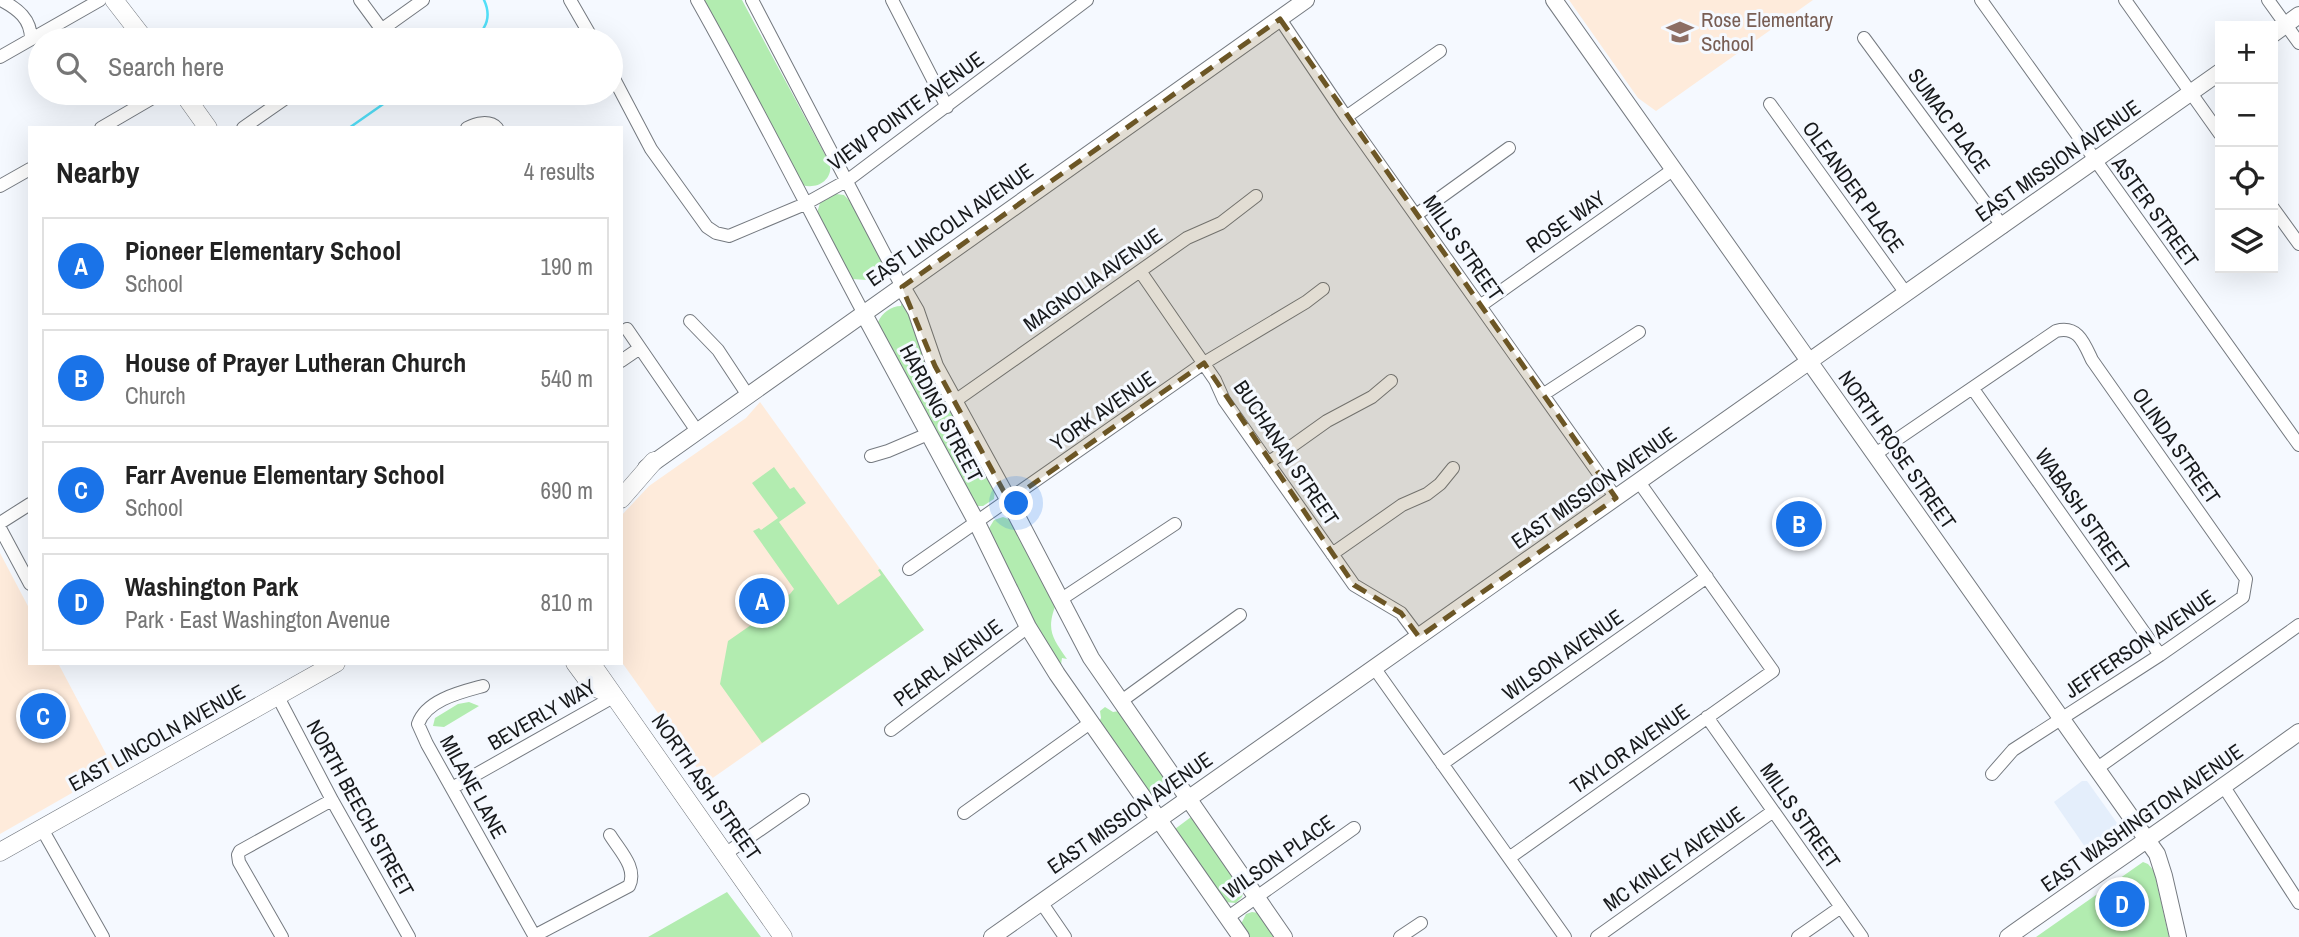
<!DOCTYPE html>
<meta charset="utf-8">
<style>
:root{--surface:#fff;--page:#f2f2f2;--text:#222;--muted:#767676;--line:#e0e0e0;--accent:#1a73e8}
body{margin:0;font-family:"Archivo Narrow",sans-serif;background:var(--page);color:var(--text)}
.controls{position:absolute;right:21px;top:21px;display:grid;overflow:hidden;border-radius:0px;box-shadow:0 7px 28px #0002}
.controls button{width:63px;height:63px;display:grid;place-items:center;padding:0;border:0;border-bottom:2px solid var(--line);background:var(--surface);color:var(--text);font:35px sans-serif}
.you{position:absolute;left:1017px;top:504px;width:24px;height:24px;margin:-18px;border:5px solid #fff;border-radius:50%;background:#1a73e8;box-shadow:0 0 0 10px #1a73e833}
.badge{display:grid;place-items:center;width:46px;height:46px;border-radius:50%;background:var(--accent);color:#fff;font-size:23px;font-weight:700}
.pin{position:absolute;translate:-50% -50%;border:4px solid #fff;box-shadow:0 2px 7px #0006}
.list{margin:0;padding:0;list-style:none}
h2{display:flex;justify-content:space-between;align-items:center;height:91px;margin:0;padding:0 28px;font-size:30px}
h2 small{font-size:23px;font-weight:400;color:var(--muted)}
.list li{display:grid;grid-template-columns:46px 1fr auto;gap:21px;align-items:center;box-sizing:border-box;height:98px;margin:0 14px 14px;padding:0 14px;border:2px solid var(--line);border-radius:0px}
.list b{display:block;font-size:26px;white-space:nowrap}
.list p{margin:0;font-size:23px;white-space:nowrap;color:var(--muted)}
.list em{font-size:23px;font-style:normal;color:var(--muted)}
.icon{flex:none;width:38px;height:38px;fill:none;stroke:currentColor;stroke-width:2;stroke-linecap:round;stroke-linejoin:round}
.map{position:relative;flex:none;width:2299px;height:937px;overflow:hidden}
.search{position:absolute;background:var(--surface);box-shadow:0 7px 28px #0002;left:28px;top:28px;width:595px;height:77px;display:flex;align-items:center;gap:18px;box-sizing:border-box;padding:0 24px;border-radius:38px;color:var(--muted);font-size:26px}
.panel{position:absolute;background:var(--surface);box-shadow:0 7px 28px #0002;left:28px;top:126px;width:595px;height:539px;border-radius:0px}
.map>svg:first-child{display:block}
</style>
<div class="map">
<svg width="2299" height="937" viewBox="0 0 2299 937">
<rect width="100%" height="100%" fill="#f5f9ff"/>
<!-- built -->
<path fill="#e4eefb" d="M2082 781H2087L2122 830 2118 837 2092 857 2054 802Z"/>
<!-- education -->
<path fill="#feebdb" d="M1569 0H1813L1656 111 1638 98Z
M760 402 924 630 707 782 621 661V516L649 486 746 418Z
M0 553 30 610V663H58L114 769 0 834Z"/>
<!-- green -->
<path fill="#b2ecb0" d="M701 0H742L830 164C833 180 817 190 802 185Z
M836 194 844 195 850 201 887 270 882 267 877 269 867 280 852 279 817 213 820 203Z
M901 304 906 306 995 489 994 499 983 506H976L876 322H878C882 313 891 306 901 306Z
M774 467 790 489 794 487 806 503 779 522 838 605 881 575 878 570 880 569 924 630 762 743 720 684 728 641 764 616 767 608 790 594 794 589 753 531 759 528 761 530 778 518 752 483Z
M1003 517 1011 520 1056 604C1046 630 1052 637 1067 659L1062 658 1060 671 1051 658 988 530 994 520Z
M469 702 479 706 444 727 433 726 435 718 458 704Z
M1105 707 1113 712 1119 711 1170 782 1166 797 1161 799 1152 795 1150 797 1098 723 1101 718 1100 711Z
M1191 817 1196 819 1244 890 1242 897 1236 903 1224 902 1175 834V829Z
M2143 862 2148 864 2154 871 2169 937H2036Z
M727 892 761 937H648Z
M1252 912 1259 913 1279 937H1246L1241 924 1246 914Z"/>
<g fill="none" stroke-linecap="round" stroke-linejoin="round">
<!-- stream -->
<path stroke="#52dff8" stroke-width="2.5" d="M472 40C486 30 492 17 484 0
M349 128 399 93"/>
<defs>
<path id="street" d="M1 0C18 9 31 19 31 39
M360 0 382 30
M570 0 593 40
M697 0C755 103 808 209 864 314
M752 0 902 287
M892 0 947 107
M1981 0 2299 445
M2125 0 2220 134
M2268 0 2299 43
M1280 19 1346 117 1616 498
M1864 38 2003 227
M367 40 423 0
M0 57 100 0
M611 73 651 149 707 227 716 233 729 236 805 204 848 180 1087 0
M1770 104 1905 292
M1346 117 1440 51
M101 128 161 93
M243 128 293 93
M467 128C476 123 490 120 497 128
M0 186 30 169
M2273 208 2299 244
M1416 215 1509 148
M1140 271 1215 380 1224 400 1354 585 1401 613 1419 637
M1480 306 1674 169
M690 321 718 350 747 394
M627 329 697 431
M621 361 640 348
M1973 389 2160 655
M1544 394 1639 332
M955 401 1187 238 1221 223 1256 196
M1874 455 2056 331C2078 325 2084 343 2092 360L2246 579 2243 597 2160 655 2013 750 1992 774
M871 456 888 451 928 434
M1268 463 1327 421 1372 397 1391 381
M0 523 30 504
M0 528 30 584
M1332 554 1402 505 1427 494 1440 484 1453 468
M909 569 1204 363 1306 302 1323 289
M1060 600 1175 524
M1375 669 1565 937
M483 686C461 692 426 700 418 724L427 744 535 937
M278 697 332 800 409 937
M1120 702 1240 615
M1707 717 1862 937
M891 730 1028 627
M1442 764 1707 577
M2096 769 2299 625
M2224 787 2299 903
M452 788 615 696
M964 813 1090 723
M42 829 103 937
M725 854 803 800
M1509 858 1773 671 1639 482
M1041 902 1065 937
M1227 918 1354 828
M534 936 629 886C638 868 619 850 610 835
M282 937 239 862 238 855 240 851 332 800
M1400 937 1421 923
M1597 937 1772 812
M1798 937 1841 907"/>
<path id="secondary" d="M1554 0 2157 854 2164 876 2178 937
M2273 34 2299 15
M902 287 916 311 935 366 1009 501 1091 658 1284 937
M864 314 977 523 1028 627 1057 674 1241 937
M646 468 1306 0
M992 937 2220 72
M2008 937C2105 868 2203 802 2299 732"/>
<path id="primary" d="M114 0 145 40
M183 93 208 128
M621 499 654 461
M575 663 592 686 614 696
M591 663 783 937
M0 852 336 663"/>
</defs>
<!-- street casing -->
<use href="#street" stroke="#757a80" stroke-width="14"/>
<!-- secondary casing -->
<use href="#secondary" stroke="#757a80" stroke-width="18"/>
<!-- primary casing -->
<use href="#primary" stroke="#757a80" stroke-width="19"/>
<!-- street -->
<use href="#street" stroke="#fff" stroke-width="12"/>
<!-- secondary -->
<use href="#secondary" stroke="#fff" stroke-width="16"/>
<!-- primary -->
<use href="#primary" stroke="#fff" stroke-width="18"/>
</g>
<!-- marked area -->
<path fill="#6c5625" fill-opacity="0.2" stroke="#6c5625" stroke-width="5" stroke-dasharray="14 9" stroke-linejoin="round" d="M1280 19 1616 498 1419 637 1401 613 1354 585 1204 363 1009 501 935 366 902 287Z"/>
<!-- icons -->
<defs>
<symbol id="school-bare" viewBox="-9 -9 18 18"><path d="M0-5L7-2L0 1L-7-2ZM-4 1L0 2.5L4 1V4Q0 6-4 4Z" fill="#8d6e63" stroke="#f5f9ff" stroke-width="2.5" paint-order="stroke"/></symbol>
</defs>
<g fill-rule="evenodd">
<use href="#school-bare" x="1661" y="13" width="38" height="38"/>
</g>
<g text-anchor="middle" stroke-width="6" stroke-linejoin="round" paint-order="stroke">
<!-- education labels -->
<g font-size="21" fill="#785e54" stroke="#f5f9ff" text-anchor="start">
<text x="1701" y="27">Rose Elementary<tspan x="1701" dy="24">School</tspan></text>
</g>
<!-- street labels -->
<g font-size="21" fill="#17191b" stroke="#f5f9ff">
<text transform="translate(906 111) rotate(-36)" y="7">VIEW POINTE AVENUE</text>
<text transform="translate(1949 121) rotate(54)" y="7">SUMAC PLACE</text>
<text transform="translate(2058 161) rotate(-35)" y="7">EAST MISSION AVENUE</text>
<text transform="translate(1853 187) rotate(54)" y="7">OLEANDER PLACE</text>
<text transform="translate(2155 212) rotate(54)" y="7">ASTER STREET</text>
<text transform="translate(1566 222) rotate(-35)" y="7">ROSE WAY</text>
<text transform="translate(950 225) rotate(-35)" y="7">EAST LINCOLN AVENUE</text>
<text transform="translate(1463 248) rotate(55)" y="7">MILLS STREET</text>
<text transform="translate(1093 280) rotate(-35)" y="7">MAGNOLIA AVENUE</text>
<text transform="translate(1103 411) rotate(-35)" y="7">YORK AVENUE</text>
<text transform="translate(941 413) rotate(62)" y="7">HARDING STREET</text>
<text transform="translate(2176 446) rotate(55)" y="7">OLINDA STREET</text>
<text transform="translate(1897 450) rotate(55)" y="7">NORTH ROSE STREET</text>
<text transform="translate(1286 453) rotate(56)" y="7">BUCHANAN STREET</text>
<text transform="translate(1594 488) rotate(-35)" y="7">EAST MISSION AVENUE</text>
<text transform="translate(2082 511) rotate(55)" y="7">WABASH STREET</text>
<text transform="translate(2140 644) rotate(-34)" y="7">JEFFERSON AVENUE</text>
<text transform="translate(1563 655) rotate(-35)" y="7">WILSON AVENUE</text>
<text transform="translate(948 663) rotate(-37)" y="7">PEARL AVENUE</text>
<text transform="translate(542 715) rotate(-30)" y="7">BEVERLY WAY</text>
<text transform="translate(157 738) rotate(-29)" y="7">EAST LINCOLN AVENUE</text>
<text transform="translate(1630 749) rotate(-35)" y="7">TAYLOR AVENUE</text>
<text transform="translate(473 787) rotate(61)" y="7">MILANE LANE</text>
<text transform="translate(706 787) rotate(55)" y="7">NORTH ASH STREET</text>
<text transform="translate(360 808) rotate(61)" y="7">NORTH BEECH STREET</text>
<text transform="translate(1130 813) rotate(-35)" y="7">EAST MISSION AVENUE</text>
<text transform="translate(1800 816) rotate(55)" y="7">MILLS STREET</text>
<text transform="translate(2142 818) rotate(-35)" y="7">EAST WASHINGTON AVENUE</text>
<text transform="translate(1279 857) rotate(-35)" y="7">WILSON PLACE</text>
<text transform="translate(1674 859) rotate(-35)" y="7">MC KINLEY AVENUE</text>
</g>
</g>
</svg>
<div class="controls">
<button>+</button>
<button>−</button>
<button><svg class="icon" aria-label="locate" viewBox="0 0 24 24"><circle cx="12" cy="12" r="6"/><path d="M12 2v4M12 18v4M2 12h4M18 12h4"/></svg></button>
<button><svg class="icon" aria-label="layers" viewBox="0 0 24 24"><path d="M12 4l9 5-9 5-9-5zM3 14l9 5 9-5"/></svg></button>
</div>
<div class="you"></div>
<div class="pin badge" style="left:762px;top:601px">A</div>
<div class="pin badge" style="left:1799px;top:524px">B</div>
<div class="pin badge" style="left:43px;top:716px">C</div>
<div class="pin badge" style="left:2122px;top:904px">D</div>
<div class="search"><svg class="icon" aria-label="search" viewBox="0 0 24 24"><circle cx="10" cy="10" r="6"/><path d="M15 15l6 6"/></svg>Search here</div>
<section class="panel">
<h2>Nearby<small>4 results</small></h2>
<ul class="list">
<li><span class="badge">A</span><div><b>Pioneer Elementary School</b><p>School</p></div><em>190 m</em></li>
<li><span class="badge">B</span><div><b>House of Prayer Lutheran Church</b><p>Church</p></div><em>540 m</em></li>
<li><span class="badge">C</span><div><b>Farr Avenue Elementary School</b><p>School</p></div><em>690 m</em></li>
<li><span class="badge">D</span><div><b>Washington Park</b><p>Park · East Washington Avenue</p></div><em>810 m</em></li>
</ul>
</section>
</div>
